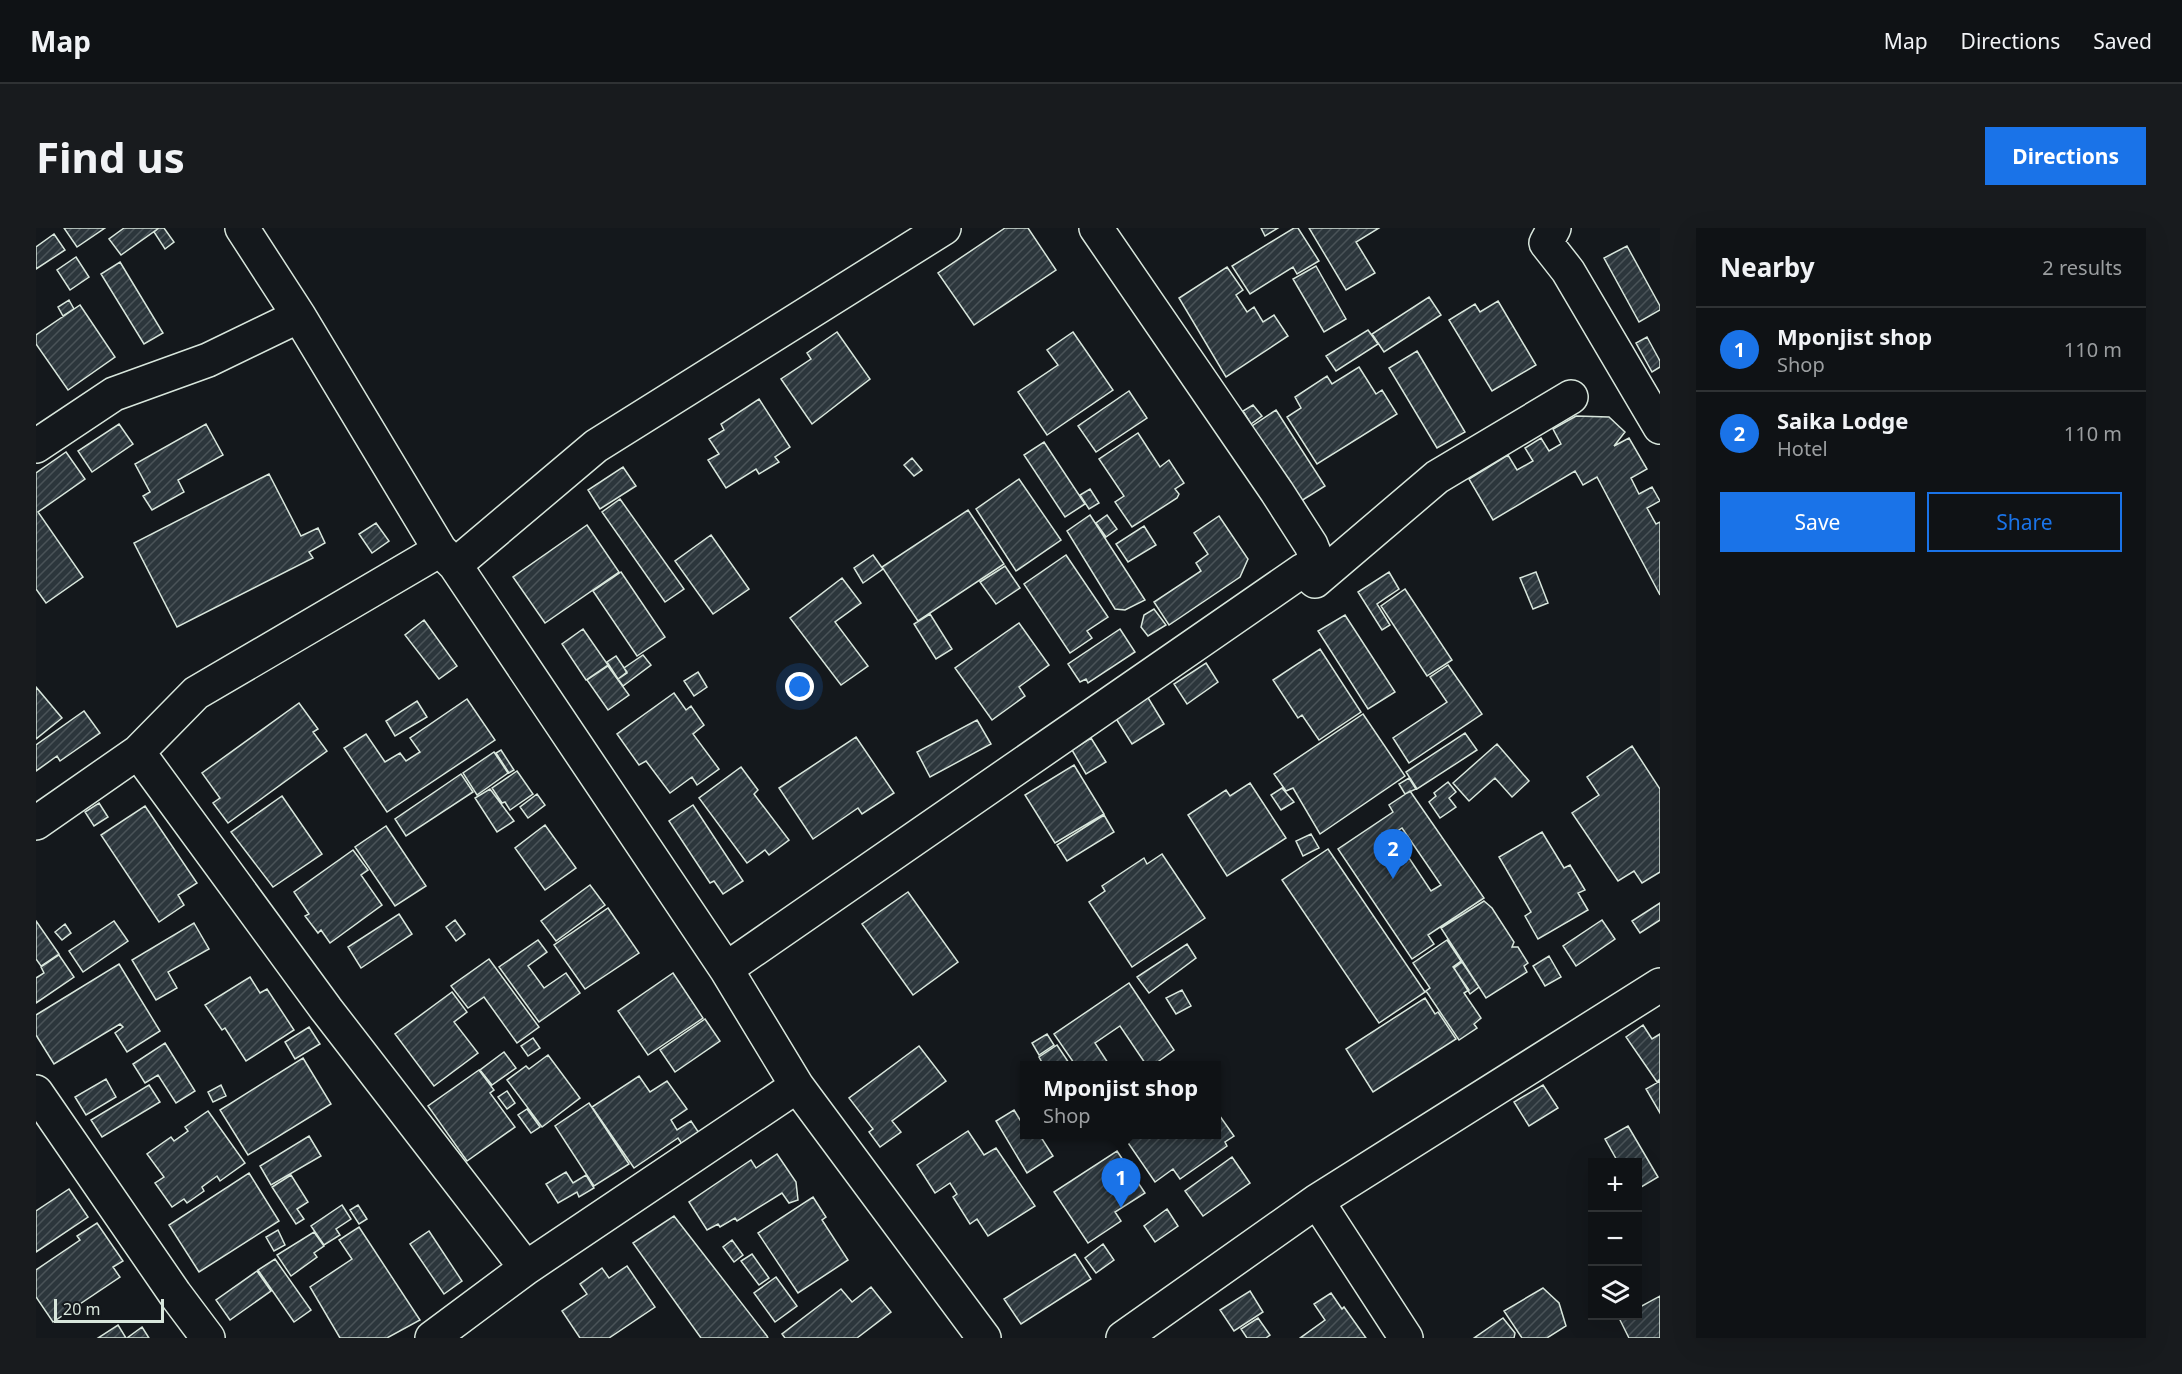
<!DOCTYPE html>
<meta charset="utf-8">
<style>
:root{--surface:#0f1215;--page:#181b1e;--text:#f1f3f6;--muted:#9b9ea0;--line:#2f3234;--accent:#1a73e8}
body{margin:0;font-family:"Noto Sans",sans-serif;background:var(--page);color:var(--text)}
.controls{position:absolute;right:18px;bottom:18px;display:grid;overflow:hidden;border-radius:0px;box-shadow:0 6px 24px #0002}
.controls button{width:54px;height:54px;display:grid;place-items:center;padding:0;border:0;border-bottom:2px solid var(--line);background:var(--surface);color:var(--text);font:30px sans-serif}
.scale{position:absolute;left:18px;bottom:15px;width:110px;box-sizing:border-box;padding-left:6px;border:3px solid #d8e6dc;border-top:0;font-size:16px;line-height:21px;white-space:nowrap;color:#d8e6dc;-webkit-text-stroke:4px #14181c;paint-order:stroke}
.you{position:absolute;left:764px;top:459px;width:21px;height:21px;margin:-15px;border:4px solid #fff;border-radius:50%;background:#1a73e8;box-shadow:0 0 0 9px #1a73e833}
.badge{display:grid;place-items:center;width:39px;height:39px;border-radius:50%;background:var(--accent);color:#fff;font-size:20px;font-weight:700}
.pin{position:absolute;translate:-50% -50px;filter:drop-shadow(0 2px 3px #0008)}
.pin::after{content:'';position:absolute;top:32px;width:21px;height:18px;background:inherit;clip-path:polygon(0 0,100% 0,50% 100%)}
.popup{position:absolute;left:984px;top:833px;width:201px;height:78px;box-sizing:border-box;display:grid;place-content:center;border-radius:0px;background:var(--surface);filter:drop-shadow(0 2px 4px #0005);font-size:20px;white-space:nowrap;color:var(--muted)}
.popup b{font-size:22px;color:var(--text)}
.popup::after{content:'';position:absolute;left:50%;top:100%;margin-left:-12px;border:12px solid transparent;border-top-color:var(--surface)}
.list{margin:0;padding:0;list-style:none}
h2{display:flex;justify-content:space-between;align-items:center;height:78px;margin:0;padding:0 24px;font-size:26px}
h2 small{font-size:20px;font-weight:400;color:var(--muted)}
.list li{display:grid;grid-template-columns:39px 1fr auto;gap:18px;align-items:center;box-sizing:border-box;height:84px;padding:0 24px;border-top:2px solid var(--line)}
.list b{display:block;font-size:22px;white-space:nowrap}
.list p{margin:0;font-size:20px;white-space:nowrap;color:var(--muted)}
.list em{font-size:20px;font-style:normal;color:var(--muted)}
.actions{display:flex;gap:12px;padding:18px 24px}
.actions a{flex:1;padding:14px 0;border:2px solid var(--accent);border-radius:0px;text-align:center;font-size:21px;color:var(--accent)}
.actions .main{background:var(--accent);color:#fff}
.icon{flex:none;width:33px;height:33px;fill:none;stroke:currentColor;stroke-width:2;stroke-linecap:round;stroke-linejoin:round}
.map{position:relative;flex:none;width:1624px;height:1110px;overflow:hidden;border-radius:0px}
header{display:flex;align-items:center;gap:36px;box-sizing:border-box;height:84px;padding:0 30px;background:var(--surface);border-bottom:2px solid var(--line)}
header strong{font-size:28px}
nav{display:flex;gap:33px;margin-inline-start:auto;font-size:21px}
.intro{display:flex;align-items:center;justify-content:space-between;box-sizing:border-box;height:144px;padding:0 36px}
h1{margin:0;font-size:42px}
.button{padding:15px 27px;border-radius:0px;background:var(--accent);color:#fff;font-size:21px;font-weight:700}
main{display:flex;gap:36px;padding:0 36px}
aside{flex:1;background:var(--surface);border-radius:0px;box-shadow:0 6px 24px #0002}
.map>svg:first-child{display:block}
</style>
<header>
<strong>Map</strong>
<nav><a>Map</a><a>Directions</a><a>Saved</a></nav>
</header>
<div class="intro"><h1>Find us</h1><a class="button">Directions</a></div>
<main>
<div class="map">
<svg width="1624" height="1110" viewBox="0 0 1624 1110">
<defs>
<pattern id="building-hatch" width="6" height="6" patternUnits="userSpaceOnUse" patternTransform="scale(1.5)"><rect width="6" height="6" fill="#2c363c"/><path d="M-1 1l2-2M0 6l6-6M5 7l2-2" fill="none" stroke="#4a5358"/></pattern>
</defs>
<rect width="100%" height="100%" fill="#14181c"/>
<!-- building -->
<path fill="url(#building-hatch)" stroke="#d8e6dc" stroke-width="1.5" fill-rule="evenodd" d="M28 0H69L41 19Z
M88 0H123L85 27 73 11Z
M123 0H128L138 14 129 21 118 4Z
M969 0H992L1020 42 938 97 902 45Z
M1225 0H1242L1229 8Z
M1258 0H1262L1283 33 1261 46 1257 39 1214 66 1196 38Z
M1273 0H1343L1320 14 1339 45 1310 62Z
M18 6 29 22 0 41V19Z
M1591 18 1624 78V82L1603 94 1568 30Z
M40 29 53 49 34 62 21 42Z
M84 34 127 105 108 116 65 46Z
M1280 38 1310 91 1288 104 1257 51Z
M1191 39 1207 62 1200 67 1211 84 1218 79 1227 94 1238 87 1252 108 1190 149 1143 70Z
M1393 69 1405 87 1348 124 1336 106Z
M33 72 38 81 27 88 22 79Z
M1462 73 1500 137 1456 163 1413 92 1439 76 1444 84Z
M44 77 79 129 32 162 0 116V107Z
M1332 102 1342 116 1300 143 1290 128Z
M801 104 834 151 776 196 745 151 775 131 771 125Z
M1037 104 1077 162 1011 207 982 164 1022 137 1011 122Z
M1611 109 1624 133V139L1616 144 1600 115Z
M1381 123 1429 204 1401 220 1353 140Z
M1323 139 1340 166 1346 162 1361 186 1281 236 1251 189 1265 180 1259 169 1291 148 1296 156Z
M1093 163 1111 190 1060 224 1042 198Z
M723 171 754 219 739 229 743 234 723 246 720 241 690 260 672 232 683 226 673 211 688 202 685 196Z
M1217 177 1226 188 1215 196 1207 183Z
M1240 182 1289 258 1262 275 1213 200Z
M1540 188 1573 189 1589 204 1578 218 1593 210 1611 241 1595 250 1603 266 1616 259 1624 273 1611 280 1620 296 1624 294V367L1561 249 1547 257 1539 243 1457 292 1433 251 1472 227 1481 242 1497 233 1489 220 1505 210 1513 223 1525 216 1517 201Z
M83 196 97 216 56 244 42 223Z
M170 196 187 227 142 252 148 264 116 282 107 268 114 264 99 236Z
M1102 205 1124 239 1133 232 1148 255 1139 261 1143 266 1141 270 1096 299 1079 274 1088 268 1063 231Z
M1008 214 1049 276 1029 289 988 227Z
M30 224 49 251 2 284 47 349 10 375 0 361V245Z
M876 230 886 242 878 248 868 237Z
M587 239 600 258 564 281 552 262Z
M233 246 265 308 282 300 289 315 273 324 277 330 141 399 98 315Z
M983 251 1025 312 980 343 940 281Z
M1054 261 1063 275 1053 281 1044 267Z
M584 271 648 361 629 374 566 284Z
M932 282 968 336 882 393 846 339Z
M1054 287 1109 372 1089 382 1079 381 1031 303Z
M1071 287 1081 301 1070 309 1060 295Z
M1183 288 1212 331 1204 349 1133 397 1118 374 1165 343 1160 335 1172 326 1158 305Z
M340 295 353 313 336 325 323 306Z
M551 297 583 344 509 395 477 349Z
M1108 298 1120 317 1092 334 1080 316Z
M675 307 713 361 677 386 639 333Z
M837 327 847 341 827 355 818 340Z
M1030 327 1072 389 1051 403 1056 410 1034 425 988 356Z
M969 338 984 360 960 376 944 354Z
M585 344 629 409 601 428 557 363Z
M1353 344 1363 361 1341 376 1354 397 1346 402 1322 364Z
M1500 344 1512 375 1497 381 1484 350Z
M806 350 825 375 799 394 832 438 805 457 754 390Z
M1369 361 1416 432 1391 448 1345 378Z
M1118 381 1130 397 1112 408 1105 399 1108 387Z
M894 386 916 421 900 431 878 396Z
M1309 387 1359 464 1332 481 1282 403Z
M388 392 421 438 403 451 369 407Z
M983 395 1013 437 983 459 989 468 956 492 919 440Z
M547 401 572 437 550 452 526 416Z
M1084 401 1099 424 1052 455 1050 451 1044 454 1032 436Z
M1284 421 1325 484 1283 512 1266 487 1262 490 1237 452Z
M607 427 615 437 587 458 582 451 591 445 588 440Z
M580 428 591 444 582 451 571 434Z
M1170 435 1182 454 1151 476 1138 456Z
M1412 437 1446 486 1373 535 1357 510 1411 474 1394 449Z
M572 438 593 467 572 482 551 452Z
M662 444 671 459 658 468 648 453Z
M0 459 26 490 0 511Z
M638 465 650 482 655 478 668 497 657 506 683 541 661 557 656 549 634 565 610 533 603 537 581 506Z
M1111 468 1128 496 1096 516 1079 489Z
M431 471 459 512 351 584 308 520 330 506 349 534 364 525 370 533 384 524 374 510Z
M381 473 391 489 359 508 350 493Z
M263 475 282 501 277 504 291 523 192 595 177 575 184 570 166 545Z
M48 483 64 505 24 533 21 528 0 543V517Z
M1327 486 1369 548 1284 606 1257 560 1250 563 1238 546Z
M941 492 955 516 894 549 881 524Z
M1429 505 1441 522 1381 561 1370 544Z
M820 509 858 565 826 586 822 580 777 611 743 560Z
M1055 510 1070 534 1050 546 1036 522Z
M1461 516 1493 553 1476 569 1459 550 1433 573 1417 555Z
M1596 518 1624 561V644L1606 655 1598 643 1582 653 1536 585 1563 567 1551 549Z
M465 522 478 542 473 545 460 525Z
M458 524 472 545 441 567 427 545Z
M1038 537 1068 586 1019 615 989 567Z
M705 539 722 562 718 566 753 612 733 627 729 622 711 635 663 570Z
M481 543 497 566 474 582 469 574 466 575 456 560Z
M425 546 437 564 370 608 359 591Z
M1373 550 1380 561 1369 566 1363 556Z
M1412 554 1420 564 1413 570 1420 579 1404 590 1393 574 1400 568 1398 565Z
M1214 555 1250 610 1191 648 1152 587 1190 562 1194 568Z
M1246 560 1258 574 1245 582 1235 567Z
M454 561 478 593 461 604 439 570Z
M1374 563 1448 670 1392 707 1398 716 1376 731 1302 621 1357 584 1353 577ZM1366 600 1405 657 1395 663 1357 606Z
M501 566 509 577 492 590 484 579Z
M246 568 286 626 237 659 195 604Z
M63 575 72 589 58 598 49 584Z
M657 577 707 653 687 666 678 653 674 655 633 593Z
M109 578 161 655 142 667 148 677 123 694 65 607Z
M1068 587 1078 604 1031 633 1021 617Z
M509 597 540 640 509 662 479 620Z
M350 598 390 658 359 678 319 619Z
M1506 604 1528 640 1534 637 1549 662 1542 665 1552 682 1502 711 1489 688 1495 684 1463 629Z
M1275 606 1283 620 1267 628 1260 613Z
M1292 621 1389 764 1343 795 1246 652Z
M317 622 332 642 325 647 346 677 294 715 285 702 282 705 269 688 273 686 258 664Z
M1126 626 1169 690 1096 739 1053 674 1069 663 1066 658 1108 630 1111 636Z
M554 657 569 677 520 713 505 693Z
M872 664 922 734 877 767 826 696Z
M1448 673 1456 680 1478 714 1476 719H1482L1492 735 1488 738 1491 744 1450 770 1405 700Z
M1624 675V692L1604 705 1596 693Z
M572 680 603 725 549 761 518 717Z
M363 686 376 706 325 740 312 719Z
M419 692 429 706 420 713 410 699Z
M1566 692 1579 711 1540 738 1527 718Z
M0 693 23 726 5 738 0 731Z
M78 693 92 713 47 744 33 723Z
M158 695 173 721 132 744 141 760 120 772 96 732Z
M29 696 35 705 26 712 19 704Z
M502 712 511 724 492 738 508 760 530 745 544 765 503 794 463 739Z
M1411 712 1425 733 1417 739 1433 762 1428 765 1445 790 1438 796 1441 800 1423 812 1390 763 1394 760 1377 735Z
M1151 716 1160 730 1113 765 1101 749Z
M23 727 38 749 0 775V750L8 745 5 739Z
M1513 728 1525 749 1509 758 1497 738Z
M453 731 503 799 481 815 448 769 432 780 415 758Z
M1426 734 1443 759 1434 766 1418 740Z
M83 736 124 803 91 824 79 805 87 799 84 796 18 836 0 807V787Z
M637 745 667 790 612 827 582 783Z
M214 749 224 765 231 761 258 802 210 833 189 800 186 802 169 777Z
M1093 755 1138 822 1116 838H1111L1084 798 1059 815 1074 838H1040L1018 806Z
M1146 762 1155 778 1140 786 1130 770Z
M416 764 431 784 418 794 442 825 398 858 359 806Z
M1389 770 1399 786 1402 784 1420 811 1337 864 1310 821Z
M669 791 684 813 639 844 624 822Z
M1607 797 1616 811 1624 806V851L1621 854 1590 809Z
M273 799 284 816 259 831 249 814Z
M1011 806 1018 817 1003 827 996 815Z
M497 810 504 820 492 828 485 818Z
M129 815 159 863 140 875 122 847 109 855 97 836Z
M1021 817 1035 838H1008L1003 829Z
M883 818 910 853 856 893 865 904 844 919 833 904 837 901 813 870Z
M468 824 480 840 456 857 444 842Z
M512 827 544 870 506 899 471 852 490 838 493 841Z
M267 830 295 876 212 927 184 882Z
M443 842 458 862 454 865 479 899 431 933 392 878Z
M603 848 614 864 631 853 651 881 635 892 641 902 655 893 663 905 646 916 642 910 598 940 556 879Z
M70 851 80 869 50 887 39 869Z
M1624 853V885L1610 861Z
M113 857 124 874 66 909 55 892Z
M185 857 190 868 177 874 172 864Z
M1507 857 1522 880 1493 898 1478 874Z
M471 863 479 875 471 881 462 869Z
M553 875 593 936 558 958 519 898Z
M491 881 504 899 495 905 482 887Z
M978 882 986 895 989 894V906H1003L1017 928 991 945 960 893Z
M172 883 209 935 184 953 181 948 166 959 168 963 151 975 148 971 136 979 119 955 128 949 111 926 135 909 138 913 152 903 149 899Z
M1181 884 1198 908 1189 914 1191 918 1144 951 1137 941 1119 954 1086 906H1181Z
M1592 898 1622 949 1602 961V934H1582L1569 911Z
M932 903 948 927 960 920 999 978 952 1008 941 991 934 996 917 969 921 966 914 955 899 965 881 937Z
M273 908 285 928 235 957 224 938Z
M1081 923 1109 965 1079 984 1085 993 1052 1015 1018 964Z
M741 926 760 954 762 972 753 975 746 965 701 993 699 990 684 999 682 996 671 1002 653 974 715 932 720 940Z
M1196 929 1214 955 1167 988 1149 963Z
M530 944 537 955 550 947 558 960 543 969 541 964 522 975 510 956Z
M213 945 243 993 163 1044 133 997Z
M255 947 272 974 261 981 268 991 260 996 236 959Z
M33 961 52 989 0 1024V983Z
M777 969 790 989 786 992 812 1032 762 1065 722 1005Z
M306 977 315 991 300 1001 304 1007 288 1017 275 998Z
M322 977 331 991 323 996 314 982Z
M1131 981 1142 998 1119 1014 1108 998Z
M638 988 731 1108 732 1110H665L597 1015Z
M61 995 87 1033 77 1039 84 1049 17 1094 0 1069V1042L44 1012 41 1008Z
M323 999 384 1092 351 1110H304L274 1059 316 1031 303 1012Z
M242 1002 249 1017 238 1023 230 1009Z
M393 1003 426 1053 408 1066 374 1016Z
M278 1004 288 1018 278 1025 281 1029 255 1048 241 1027Z
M696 1012 707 1027 698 1034 687 1019Z
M1067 1016 1078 1032 1060 1045 1049 1030Z
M716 1026 733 1050 723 1057 705 1033Z
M1039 1026 1055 1051 985 1096 968 1071Z
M239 1031 275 1082 258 1094 222 1042Z
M591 1038 619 1079 573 1110H544L526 1083 551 1066 544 1056 566 1040 573 1050Z
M221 1043 235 1063 194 1092 180 1072Z
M740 1049 761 1078 739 1094 718 1065Z
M835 1059 855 1084 821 1110H749L746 1106 805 1061 816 1074Z
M1507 1060 1523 1075 1530 1098 1511 1110H1486L1468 1083Z
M1214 1063 1227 1084 1198 1103 1184 1082Z
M1295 1065 1306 1081 1308 1079 1330 1110H1264L1289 1092 1278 1076Z
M1624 1068V1110H1593L1583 1090 1602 1088V1080Z
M1222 1090 1234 1107 1230 1110H1211L1205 1101Z
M1467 1090 1479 1105 1478 1110H1438Z
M82 1097 90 1110H62Z
M106 1099 113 1110H91Z"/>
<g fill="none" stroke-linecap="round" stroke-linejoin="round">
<defs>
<path id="minor" d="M206 0 263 88 404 322 419 337 690 741 761 858 948 1110
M1060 0 1241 264 1275 317 1286 345
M1518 0 1510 15 1532 43 1624 199
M0 218 78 166 172 132 263 88
M419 337 560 218 908 0
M102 524 290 781 490 1040
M0 595 102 524 160 465 404 322
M690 741 1267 342 1279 353 1401 249 1535 169
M0 864 139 1066 172 1110
M1281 973 1370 1110
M396 1110 490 1040 761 858
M1087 1110 1281 973 1624 757"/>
</defs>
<!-- minor casing -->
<use href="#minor" stroke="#d8e6dc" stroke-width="36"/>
<!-- minor -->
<use href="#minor" stroke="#14181c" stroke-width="33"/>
</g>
</svg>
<div class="controls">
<button>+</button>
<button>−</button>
<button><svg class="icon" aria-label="layers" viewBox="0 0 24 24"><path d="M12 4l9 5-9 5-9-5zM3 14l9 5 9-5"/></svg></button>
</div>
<div class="scale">20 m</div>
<div class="you"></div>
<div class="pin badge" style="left:1085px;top:980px">1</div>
<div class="popup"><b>Mponjist shop</b>Shop</div>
<div class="pin badge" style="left:1357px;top:651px">2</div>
</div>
<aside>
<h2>Nearby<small>2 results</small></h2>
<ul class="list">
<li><span class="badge">1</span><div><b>Mponjist shop</b><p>Shop</p></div><em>110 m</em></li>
<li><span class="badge">2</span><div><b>Saika Lodge</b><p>Hotel</p></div><em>110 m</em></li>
</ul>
<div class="actions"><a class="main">Save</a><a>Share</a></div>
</aside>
</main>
